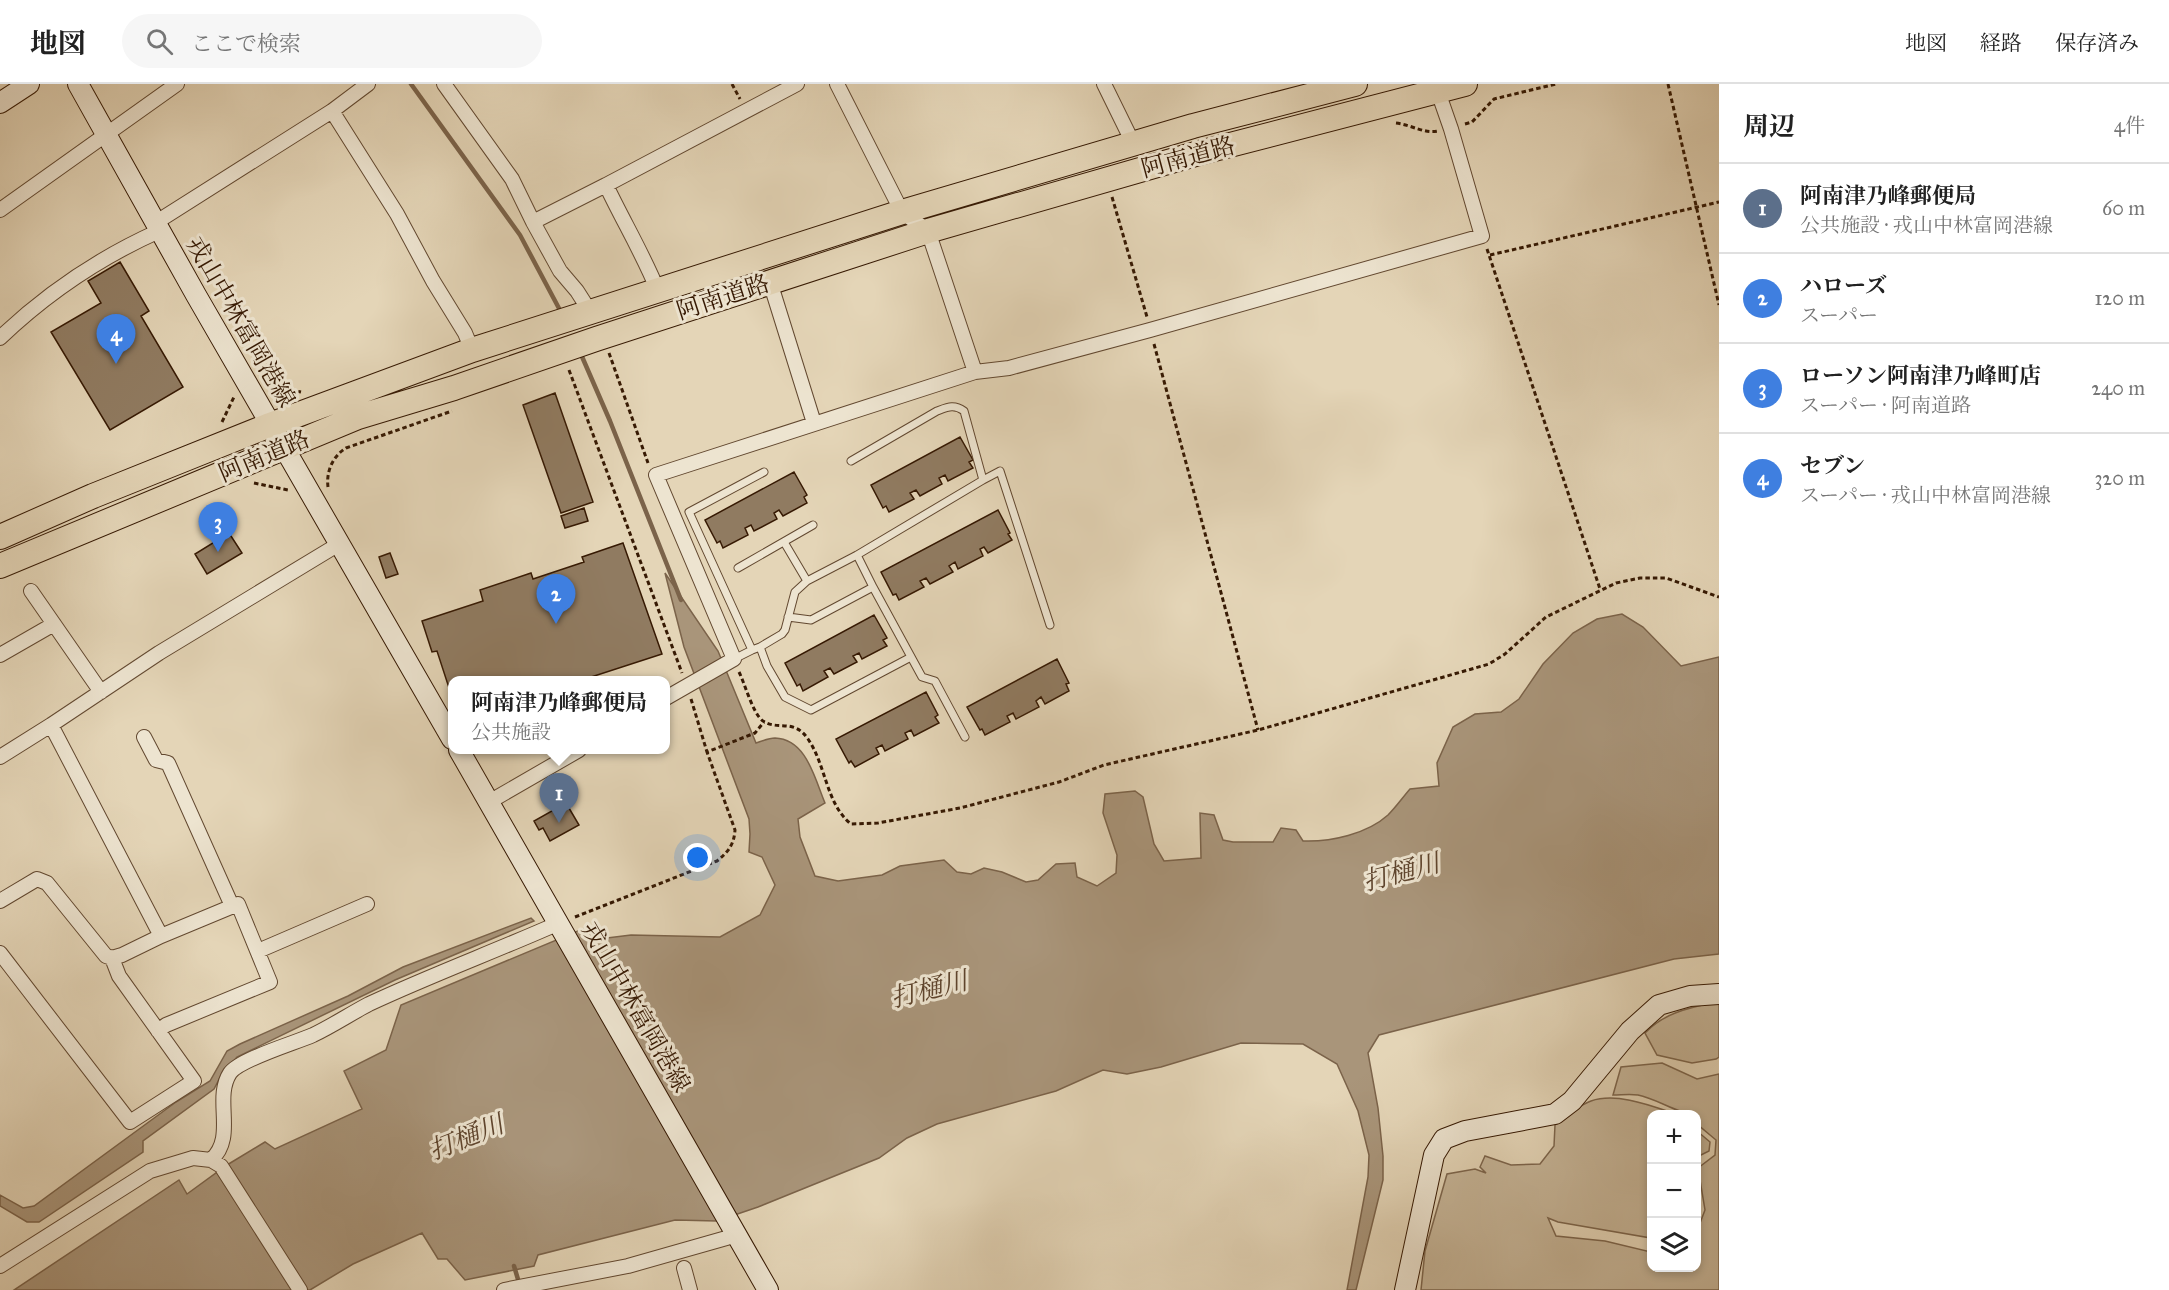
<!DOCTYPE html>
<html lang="ja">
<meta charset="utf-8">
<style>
:root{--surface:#fff;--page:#f6f6f6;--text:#222;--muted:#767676;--line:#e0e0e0;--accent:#ea580c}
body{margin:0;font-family:"IM FELL Great Primer","Noto Serif JP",serif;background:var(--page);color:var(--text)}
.controls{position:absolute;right:18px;bottom:18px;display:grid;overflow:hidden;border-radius:12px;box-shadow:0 3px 9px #0003}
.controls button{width:54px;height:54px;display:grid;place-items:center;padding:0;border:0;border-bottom:2px solid var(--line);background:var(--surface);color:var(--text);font:30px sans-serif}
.you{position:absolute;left:698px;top:774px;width:21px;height:21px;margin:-15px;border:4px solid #fff;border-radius:50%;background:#1a73e8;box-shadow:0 0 0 9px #1a73e833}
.badge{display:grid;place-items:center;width:39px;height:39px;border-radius:50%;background:var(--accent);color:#fff;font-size:20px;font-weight:700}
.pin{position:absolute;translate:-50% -50px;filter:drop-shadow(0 2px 3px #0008)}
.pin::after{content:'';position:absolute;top:32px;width:21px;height:18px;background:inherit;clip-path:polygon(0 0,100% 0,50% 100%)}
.popup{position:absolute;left:448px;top:592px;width:222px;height:78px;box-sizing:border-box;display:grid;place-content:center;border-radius:12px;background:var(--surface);filter:drop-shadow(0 2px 4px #0005);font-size:20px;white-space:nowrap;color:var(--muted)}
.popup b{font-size:22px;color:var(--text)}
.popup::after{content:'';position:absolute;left:50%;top:100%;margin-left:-12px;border:12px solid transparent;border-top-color:var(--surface)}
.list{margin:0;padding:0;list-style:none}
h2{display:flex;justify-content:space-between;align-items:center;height:78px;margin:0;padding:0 24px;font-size:26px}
h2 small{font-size:20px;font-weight:400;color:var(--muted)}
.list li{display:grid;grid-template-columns:39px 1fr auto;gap:18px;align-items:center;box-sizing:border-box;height:90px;padding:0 24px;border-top:2px solid var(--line)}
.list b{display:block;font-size:22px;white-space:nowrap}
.list p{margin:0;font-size:20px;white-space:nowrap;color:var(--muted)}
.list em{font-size:20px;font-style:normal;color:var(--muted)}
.icon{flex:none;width:33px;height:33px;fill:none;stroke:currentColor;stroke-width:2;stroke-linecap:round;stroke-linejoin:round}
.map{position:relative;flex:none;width:1719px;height:1206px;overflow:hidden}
header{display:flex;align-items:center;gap:36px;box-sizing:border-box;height:84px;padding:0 30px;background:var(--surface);border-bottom:2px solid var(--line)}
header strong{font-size:28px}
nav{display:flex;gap:33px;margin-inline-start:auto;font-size:21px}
.search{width:420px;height:54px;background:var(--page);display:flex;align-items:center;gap:15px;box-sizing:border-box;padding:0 21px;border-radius:33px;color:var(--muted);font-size:22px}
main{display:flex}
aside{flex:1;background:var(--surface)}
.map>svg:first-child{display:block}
</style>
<header>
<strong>地図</strong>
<div class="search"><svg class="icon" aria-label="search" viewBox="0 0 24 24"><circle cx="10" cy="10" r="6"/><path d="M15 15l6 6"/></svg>ここで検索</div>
<nav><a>地図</a><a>経路</a><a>保存済み</a></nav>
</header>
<main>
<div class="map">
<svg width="1719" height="1206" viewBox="0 0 1719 1206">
<rect width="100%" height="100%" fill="#e4d5b7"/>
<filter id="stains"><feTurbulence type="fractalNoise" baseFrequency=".00333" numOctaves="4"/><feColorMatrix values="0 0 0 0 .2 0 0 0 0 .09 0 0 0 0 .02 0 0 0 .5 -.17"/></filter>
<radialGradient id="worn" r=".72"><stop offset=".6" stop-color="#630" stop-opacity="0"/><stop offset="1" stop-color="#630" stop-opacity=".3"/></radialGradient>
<!-- green -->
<path fill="#c6b598" stroke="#7e674e" stroke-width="1.5" d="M1712 919H1719V973L1716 975 1692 979 1657 971 1645 949C1663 930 1687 924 1712 919Z
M1662 979 1697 995 1719 990V1206H1421L1425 1167 1447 1090 1475 1085 1486 1089 1480 1083 1485 1072 1511 1081 1540 1080 1554 1062 1555 1041C1566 1033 1579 1021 1591 1017 1617 1008 1652 1022 1676 1030H1652L1651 1154 1558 1138 1548 1134 1556 1152 1605 1157 1651 1168 1652 1184H1696L1697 1147 1705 1126 1698 1084 1715 1071 1716 1056 1697 1040 1696 1030C1677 1030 1658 1015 1638 1011 1630 1010 1621 1011 1613 1011L1621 983Z
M1697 1047 1710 1058 1709 1067 1697 1073Z"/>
<!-- water -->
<path fill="#a9957a" stroke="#7b634a" stroke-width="1.5" d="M665 489 718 567 756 659C762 657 769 654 775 654 807 655 815 696 825 719L798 735 800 753 815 792 838 797 882 791 900 782 944 776 957 788 971 790 984 784 1002 788 1026 798 1038 796 1056 780 1075 779 1077 793 1097 802 1116 789 1117 771 1103 729 1105 710 1135 707 1143 713 1154 760 1164 777 1201 774 1200 729 1214 731 1223 756 1233 758H1273L1281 744 1296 746 1303 757C1331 758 1367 750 1388 731 1396 723 1403 713 1410 705L1439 702 1437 679 1453 643 1475 630 1501 628 1519 615 1543 580 1573 549 1597 535 1622 530 1643 543 1681 582 1719 573V870L1674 875 1379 951 1368 969 1378 1024 1383 1072V1096L1356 1206H1347L1368 1093 1369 1071 1358 1027 1337 980 1303 960 1241 959 1161 983 1127 990 1103 986 1056 1007 937 1040 907 1054 879 1074 758 1123 717 1137 675 1136 538 1171 534 1182 465 1196 447 1175H438L422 1149 353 1180 310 1206H14L179 1096 187 1110 227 1081 265 1058 275 1065 362 1025 344 987 386 966 401 921 585 844 607 854 631 851 720 853 760 831 775 801 762 773 749 768 750 750 749 735 684 563Z
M531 834 534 837 395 896 237 973 222 990 214 1005 143 1057V1068L39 1138H27L0 1122V1111L23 1124 34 1122 176 1018 210 997 227 967 240 960 348 912 403 883Z"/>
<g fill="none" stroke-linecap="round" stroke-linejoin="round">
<!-- stream -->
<path stroke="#7b634a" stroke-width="4.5" d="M411 0 520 151 562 230
M580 268 610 337 681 516
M514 1182 520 1202"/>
</g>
<!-- building -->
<path fill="#907b61" stroke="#361903" stroke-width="1.5" d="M120 178 149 227 141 232 183 303 110 346 51 248 101 219 88 197Z
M555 309 593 418 561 429 523 321Z
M960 353 973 376 969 378 973 384 948 397 945 391 939 394 942 400 920 412 916 406 910 409 914 415 889 428 886 422 883 424 871 401Z
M794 388 807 411 804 413 807 419 783 432 779 426 774 429 777 435 754 447 751 441 745 444 748 451 723 464 720 457 717 459 705 436Z
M584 424 588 437 565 444 561 432Z
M998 426 1010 449 1008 450 1012 456 988 469 984 463 980 465 983 472 958 485 955 478 949 482 953 488 930 500 926 494 920 497 924 503 899 516 896 510 893 511 881 488Z
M229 449 242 469 207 490 195 470Z
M623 459 662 570 582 596H452V613L437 567 432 568 422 537 483 517 480 506 531 489 533 495 584 478 582 473Z
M390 469 398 490 386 494 379 473Z
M874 531 887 554 883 556 887 562 862 575 859 569 853 572 857 578 834 590 830 584 824 587 828 593 803 607 800 600 797 602 785 579Z
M1057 575 1069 599 1066 600 1069 607 1045 620 1041 613 1036 617 1039 623 1016 635 1013 629 1007 632 1010 638 985 651 982 645 980 646 967 623Z
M926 608 938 631 935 633 939 639 914 652 911 646 905 649 908 655 885 667 882 661 876 664 879 670 855 683 851 677 849 679 836 655Z
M566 719 579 741 550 757 543 744 539 746 534 737Z"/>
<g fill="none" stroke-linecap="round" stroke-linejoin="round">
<defs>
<path id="lane" d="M983 396 1000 387 1050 541
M738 484 813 441
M807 497 857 471 983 396 964 327C954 320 948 323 937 327L851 377
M873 503 922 593 935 597 965 653
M788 533 811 536 873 503 857 471
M760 563 782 550 785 546 795 508 807 497 784 458
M752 566 760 563 767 582 785 613 811 626 911 573
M734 575 752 566 689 428 764 388"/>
<path id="street" d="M444 0 512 95 533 138
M837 0 902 128 928 147 975 288
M1104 0 1133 59
M332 27 368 0
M0 126 177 0
M155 139 332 27 397 130 433 197 465 249 472 266
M770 198 814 339
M658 207C643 170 623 137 606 101L797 0
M591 229 577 207 560 187 533 138 606 101
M0 254C46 210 101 173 159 147
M31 507 101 608
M0 571 54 540
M666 614 734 575 656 391 975 288 1009 284 1150 246 1482 152 1451 45 1436 2
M51 641 161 852
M144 653 156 676 168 679 232 822
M0 673 51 641 159 569 339 460
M489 718 579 666
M0 817 37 795 47 799 106 872 112 874 119 892 194 997 130 1038 0 869
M258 867 367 820
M112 874 122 871 161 852 238 820 270 898 166 941 158 947
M211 1076C237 1053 213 1015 230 989 240 975 295 959 313 951 332 942 350 930 369 920 431 891 496 867 559 839
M0 1182 150 1087 193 1074 211 1076 221 1082 300 1206
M684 1184 690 1206
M504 1206 628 1182 737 1151"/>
<path id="secondary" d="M78 0 196 211 452 655
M0 19 29 0
M459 666 768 1206
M1405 1206 1434 1071 1444 1055 1465 1047 1555 1030 1572 1017 1630 947 1659 921 1690 912 1719 910"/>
<path id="highway" d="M0 453 93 412 270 341 472 266 902 128 1193 42 1355 0
M0 482 358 333 454 304 596 255 928 147 1199 69 1465 0"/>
</defs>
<!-- lane casing -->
<use href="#lane" stroke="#624830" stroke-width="9"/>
<!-- street casing -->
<use href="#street" stroke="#624830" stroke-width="16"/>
<!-- secondary casing -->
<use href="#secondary" stroke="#361903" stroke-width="22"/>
<!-- highway casing -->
<use href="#highway" stroke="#361903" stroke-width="26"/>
<!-- path -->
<path stroke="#361903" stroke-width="3" stroke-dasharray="4.5 3" stroke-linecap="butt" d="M732 0 740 15
M1668 0 1719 221
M1396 39C1412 41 1424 50 1438 47
M1465 40 1472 38 1494 15 1556 0
M1112 113 1147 233
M1487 165 1600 505
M1490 171 1719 118
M1154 260 1258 646
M609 269 648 379
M569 286 682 589
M269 301 301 308
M222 338 234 313
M254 399 288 406
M328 403C326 387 333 372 346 364L452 327
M739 588C745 600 753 630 763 637 778 647 794 634 808 655 826 681 826 720 851 740L878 739 960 724 1059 698 1104 681 1258 646 1489 580 1505 570 1546 533 1616 499 1640 494H1666L1719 513
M691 615 707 668
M575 833 717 777C728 768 734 761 735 746L707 668 755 649 764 638"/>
<!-- lane -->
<use href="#lane" stroke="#ede4d0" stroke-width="7"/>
<!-- street -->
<use href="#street" stroke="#ede4d0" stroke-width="14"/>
<!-- secondary -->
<use href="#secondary" stroke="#ede4d0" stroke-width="20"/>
<!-- highway -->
<use href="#highway" stroke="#e4d5b7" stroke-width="24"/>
</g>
<g text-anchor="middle" stroke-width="6" stroke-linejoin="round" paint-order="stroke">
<!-- street labels -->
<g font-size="24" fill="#361903" stroke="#ede4d0">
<text transform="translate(1188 73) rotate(-15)" y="8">阿南道路</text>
<text transform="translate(723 213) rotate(-18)" y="8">阿南道路</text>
<text transform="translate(241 238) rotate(60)" y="8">戎山中林富岡港線</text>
<text transform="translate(264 372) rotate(-23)" y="8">阿南道路</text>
<text transform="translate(636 923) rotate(60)" y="8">戎山中林富岡港線</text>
</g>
<!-- water labels -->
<g font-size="26" font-style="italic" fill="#5e442d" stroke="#ede4d0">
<text transform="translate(1401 788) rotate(-15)" y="9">打樋川</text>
<text transform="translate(929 905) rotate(-14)" y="9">打樋川</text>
<text transform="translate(466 1053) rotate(-22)" y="9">打樋川</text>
</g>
</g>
<rect width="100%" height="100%" filter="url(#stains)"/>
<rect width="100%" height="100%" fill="url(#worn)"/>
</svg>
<div class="controls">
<button>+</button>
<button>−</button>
<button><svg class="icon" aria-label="layers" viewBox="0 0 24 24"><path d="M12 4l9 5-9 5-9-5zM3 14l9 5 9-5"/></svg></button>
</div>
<div class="you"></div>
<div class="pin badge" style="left:559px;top:739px;background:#5c6f8a">1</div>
<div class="popup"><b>阿南津乃峰郵便局</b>公共施設</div>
<div class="pin badge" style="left:556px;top:540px;background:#3f7fe0">2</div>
<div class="pin badge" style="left:218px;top:468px;background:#3f7fe0">3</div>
<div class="pin badge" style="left:116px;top:280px;background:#3f7fe0">4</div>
</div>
<aside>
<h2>周辺<small>4件</small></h2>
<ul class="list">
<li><span class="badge" style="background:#5c6f8a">1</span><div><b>阿南津乃峰郵便局</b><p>公共施設 · 戎山中林富岡港線</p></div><em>60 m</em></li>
<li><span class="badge" style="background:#3f7fe0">2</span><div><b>ハローズ</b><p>スーパー</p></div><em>120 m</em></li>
<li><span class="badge" style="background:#3f7fe0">3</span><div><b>ローソン阿南津乃峰町店</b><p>スーパー · 阿南道路</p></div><em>240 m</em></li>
<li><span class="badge" style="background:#3f7fe0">4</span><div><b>セブン</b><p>スーパー · 戎山中林富岡港線</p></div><em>320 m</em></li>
</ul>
</aside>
</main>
